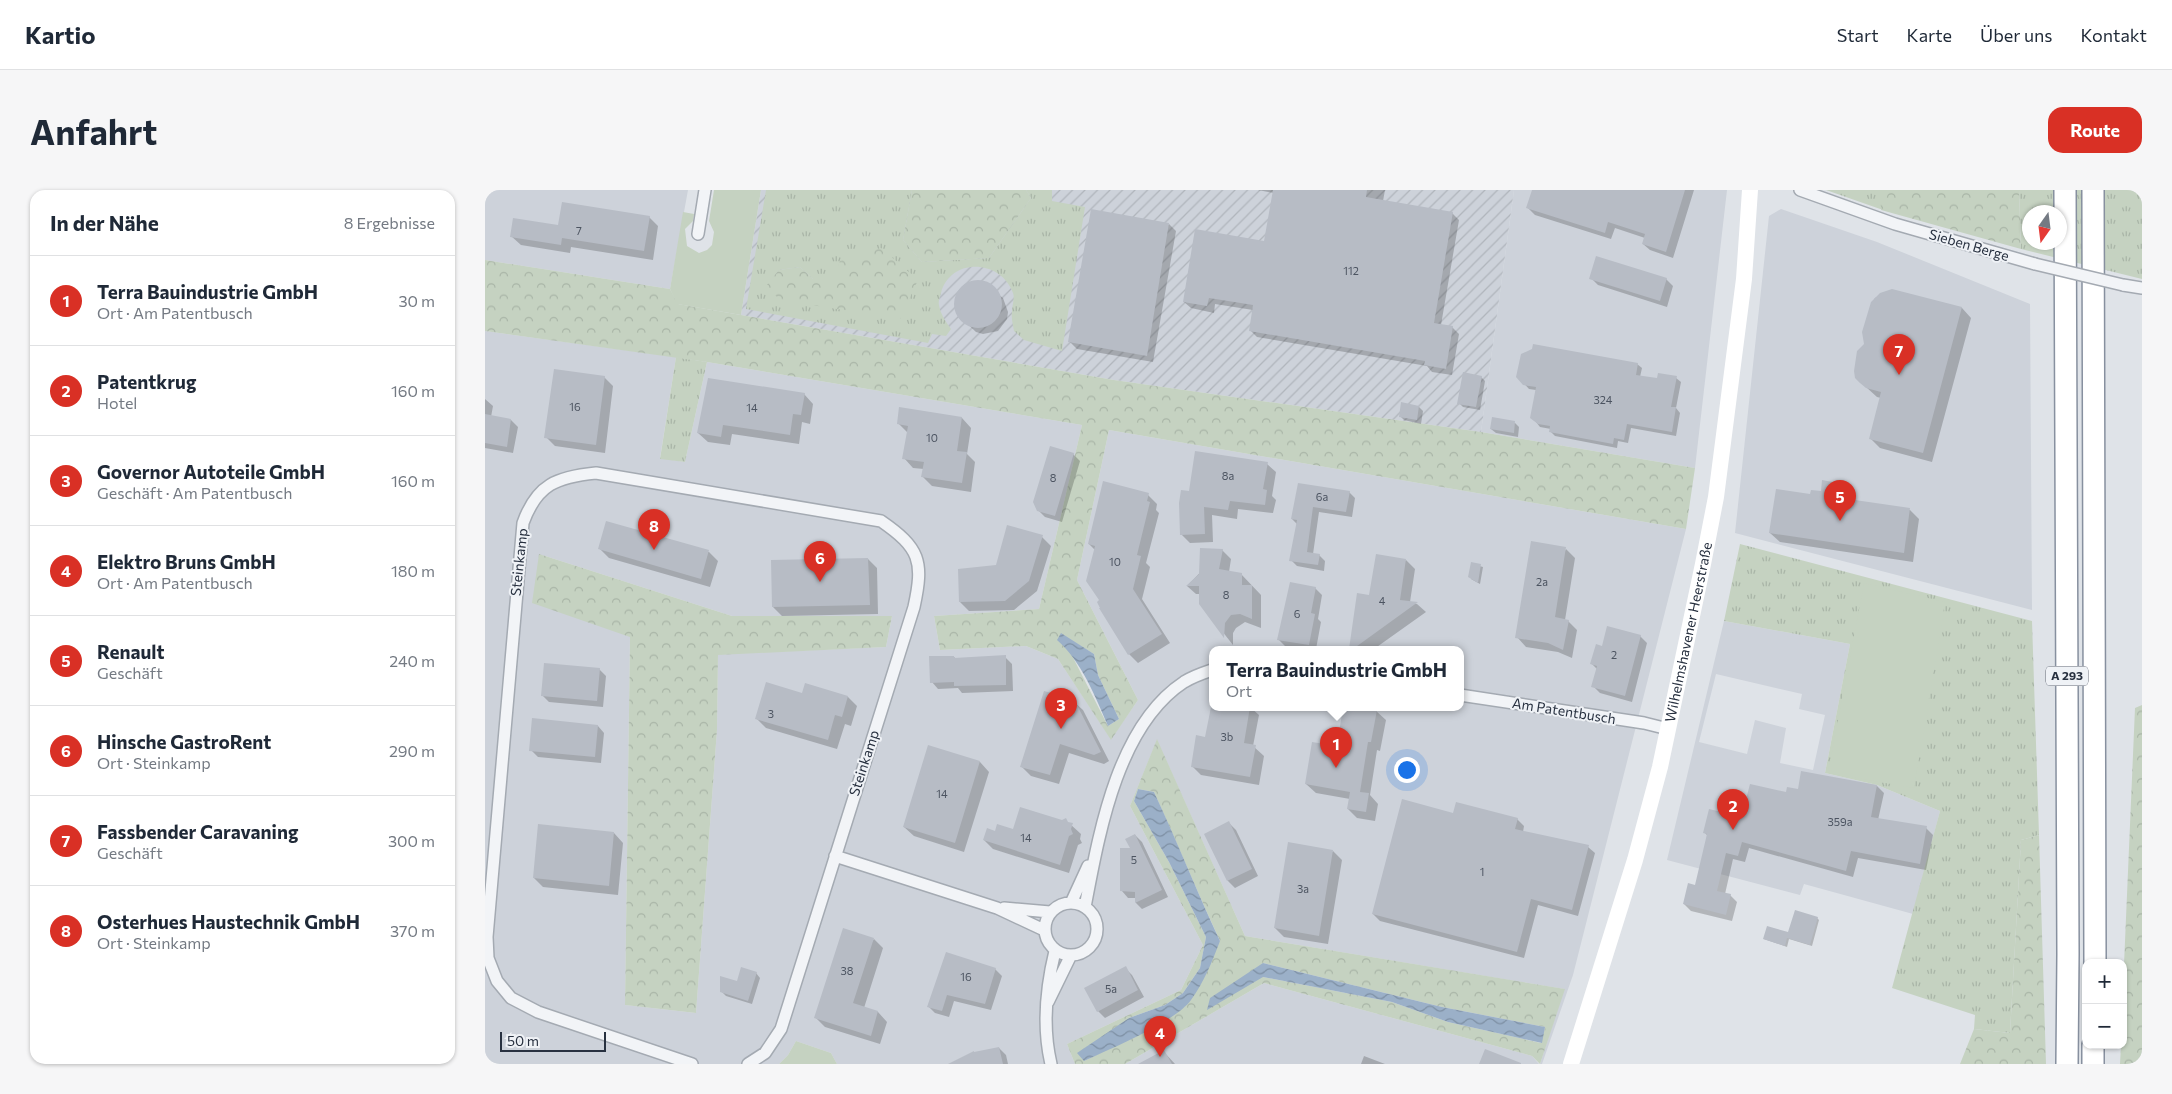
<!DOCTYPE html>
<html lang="de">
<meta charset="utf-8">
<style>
:root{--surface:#fff;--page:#f6f6f7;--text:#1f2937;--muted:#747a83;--line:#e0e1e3;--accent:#d93025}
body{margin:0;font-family:Commissioner,sans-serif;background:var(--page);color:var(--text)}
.controls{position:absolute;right:15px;bottom:15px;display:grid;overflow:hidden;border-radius:10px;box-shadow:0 1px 4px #0004}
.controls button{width:45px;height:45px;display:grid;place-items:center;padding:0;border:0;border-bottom:1px solid var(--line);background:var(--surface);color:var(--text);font:25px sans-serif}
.compass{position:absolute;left:1537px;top:15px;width:45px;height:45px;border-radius:50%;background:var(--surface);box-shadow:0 1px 4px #0004;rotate:194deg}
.scale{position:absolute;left:15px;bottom:12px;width:106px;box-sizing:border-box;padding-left:5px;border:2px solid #283140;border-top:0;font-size:14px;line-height:18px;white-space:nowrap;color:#283140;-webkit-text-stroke:4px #eff2f6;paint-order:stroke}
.you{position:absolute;left:921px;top:579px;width:18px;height:18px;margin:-12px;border:4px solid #fff;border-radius:50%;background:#1a73e8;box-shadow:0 0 0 8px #1a73e833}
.badge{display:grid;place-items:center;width:32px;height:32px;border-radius:50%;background:var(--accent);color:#fff;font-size:16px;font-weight:700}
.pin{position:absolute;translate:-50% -41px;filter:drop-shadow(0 1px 2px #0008)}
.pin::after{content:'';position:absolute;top:26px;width:18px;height:15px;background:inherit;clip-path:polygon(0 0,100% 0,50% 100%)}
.popup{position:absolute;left:724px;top:456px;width:255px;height:65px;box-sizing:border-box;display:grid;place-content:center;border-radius:10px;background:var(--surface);filter:drop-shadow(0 1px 4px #0005);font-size:16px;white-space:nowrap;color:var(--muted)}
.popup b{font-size:19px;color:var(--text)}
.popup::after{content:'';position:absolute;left:50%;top:100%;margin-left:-10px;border:10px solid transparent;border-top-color:var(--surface)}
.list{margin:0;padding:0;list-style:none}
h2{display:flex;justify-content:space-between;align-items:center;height:65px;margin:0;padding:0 20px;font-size:21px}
h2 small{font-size:16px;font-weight:400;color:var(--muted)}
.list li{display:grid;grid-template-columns:32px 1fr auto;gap:15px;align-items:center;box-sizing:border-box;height:90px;padding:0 20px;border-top:1px solid var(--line)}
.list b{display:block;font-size:19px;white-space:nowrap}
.list p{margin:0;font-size:16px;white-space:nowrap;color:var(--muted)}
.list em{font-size:16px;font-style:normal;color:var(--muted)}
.map{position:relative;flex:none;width:1657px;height:874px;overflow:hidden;border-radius:15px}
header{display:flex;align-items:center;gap:30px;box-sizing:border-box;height:70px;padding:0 25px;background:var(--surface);border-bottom:1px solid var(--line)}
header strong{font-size:24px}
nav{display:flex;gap:28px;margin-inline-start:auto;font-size:18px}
.intro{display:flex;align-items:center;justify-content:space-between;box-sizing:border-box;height:120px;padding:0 30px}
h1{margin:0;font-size:35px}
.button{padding:12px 22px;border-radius:15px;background:var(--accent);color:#fff;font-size:18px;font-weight:700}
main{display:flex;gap:30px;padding:0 30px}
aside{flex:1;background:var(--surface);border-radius:15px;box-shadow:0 1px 4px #0004}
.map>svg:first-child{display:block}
</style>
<header>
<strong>Kartio</strong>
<nav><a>Start</a><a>Karte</a><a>Über uns</a><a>Kontakt</a></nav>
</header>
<div class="intro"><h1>Anfahrt</h1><a class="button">Route</a></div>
<main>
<aside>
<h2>In der Nähe<small>8 Ergebnisse</small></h2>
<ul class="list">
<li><span class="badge">1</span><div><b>Terra Bauindustrie GmbH</b><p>Ort · Am Patentbusch</p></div><em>30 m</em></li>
<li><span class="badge">2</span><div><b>Patentkrug</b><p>Hotel</p></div><em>160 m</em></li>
<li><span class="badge">3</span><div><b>Governor Autoteile GmbH</b><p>Geschäft · Am Patentbusch</p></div><em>160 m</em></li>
<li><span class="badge">4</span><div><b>Elektro Bruns GmbH</b><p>Ort · Am Patentbusch</p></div><em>180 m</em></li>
<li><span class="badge">5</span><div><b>Renault</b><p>Geschäft</p></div><em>240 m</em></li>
<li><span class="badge">6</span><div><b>Hinsche GastroRent</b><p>Ort · Steinkamp</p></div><em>290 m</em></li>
<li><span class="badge">7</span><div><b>Fassbender Caravaning</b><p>Geschäft</p></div><em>300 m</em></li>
<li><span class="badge">8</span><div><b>Osterhues Haustechnik GmbH</b><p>Ort · Steinkamp</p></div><em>370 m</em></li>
</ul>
</aside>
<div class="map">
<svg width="1657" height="874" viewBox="0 0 1657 874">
<defs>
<pattern id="industrial-furrows" width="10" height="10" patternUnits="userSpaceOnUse" patternTransform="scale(1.25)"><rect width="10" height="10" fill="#cdd2da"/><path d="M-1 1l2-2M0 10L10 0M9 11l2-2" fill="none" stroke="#b0b5bc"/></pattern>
<pattern id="grass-tufts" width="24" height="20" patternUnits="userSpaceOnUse" patternTransform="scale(1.25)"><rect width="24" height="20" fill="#c5d2c1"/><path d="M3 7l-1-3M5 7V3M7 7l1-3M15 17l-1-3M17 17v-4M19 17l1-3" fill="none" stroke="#a9b5a7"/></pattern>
<pattern id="forest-crowns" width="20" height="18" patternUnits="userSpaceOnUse" patternTransform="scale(1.25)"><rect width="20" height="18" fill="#c5d2c1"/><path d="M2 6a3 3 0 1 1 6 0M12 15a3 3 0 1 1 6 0" fill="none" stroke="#a9b5a7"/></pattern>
<pattern id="water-waves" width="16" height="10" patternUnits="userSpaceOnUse" patternTransform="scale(1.25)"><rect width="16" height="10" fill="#9bb0c8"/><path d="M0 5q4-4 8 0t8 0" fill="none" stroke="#7e90a4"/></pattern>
</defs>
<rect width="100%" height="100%" fill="#dfe3e8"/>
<!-- built -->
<path fill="#cdd2da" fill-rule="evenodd" d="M0 0H203L185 99 0 70Z
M1029 0H1242L1210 278 996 242Z
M1296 19 1392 52 1545 114 1547 420 1250 343 1284 26Z
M0 141 191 167 175 268 200 272 222 172 597 235 554 419 449 426 455 460 541 456 573 469 626 549 653 510 592 390 624 240 1201 339 1088 785 1057 874H1055L1079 799 760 746 672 550 645 616 718 755 696 800 582 854 590 874H352L346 863 311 851 303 865 294 874H0ZM54 364 247 426H407L401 457 233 464 232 540 211 823 140 815 145 446ZM727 459H975V517H727Z
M1239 431 1365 454 1340 583 1392 595 1455 621 1428 724 1319 694 1315 705 1182 670ZM1231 484 1317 504 1314 519 1340 525 1328 580 1295 573 1301 538 1270 530 1262 564 1214 552Z
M779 793 1047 866 1054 874H640Z"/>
<!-- industrial -->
<path fill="url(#industrial-furrows)" d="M276 0H1029L996 242 629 190 256 125Z"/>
<!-- grass -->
<path fill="url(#grass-tufts)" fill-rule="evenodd" d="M281 0H427L418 50 437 72 504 68 546 8 541 0H567V11L600 17 577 161 539 150 529 141C528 135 526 128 527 122 527 115 530 108 528 103 516 69 465 67 456 103 455 107 453 111 454 115 455 123 461 132 466 139L461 146 447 144 443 153 261 119ZM315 77 328 89H349L282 96 294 80Z
M1341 0H1396L1398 20Z
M1534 0H1657V89L1536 59ZM1544 22H1574V52H1544Z
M191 167 222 172 200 272 175 269Z
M1255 354 1547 431 1554 645 1536 650 1525 843 1489 839 1490 825 1407 798 1455 621 1392 595 1340 583 1365 454 1239 431Z"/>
<!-- forest -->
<path fill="url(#forest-crowns)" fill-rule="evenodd" d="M427 0H541L546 8 504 68 437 72 418 50Z
M1395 0H1534L1536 59 1396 20Z
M396 58 433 90 415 129 295 110 281 96 294 80 315 77 328 89H349L355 71Z
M0 70 185 99 193 114 629 190 996 242 1210 278 1201 339 624 240 592 390 653 510 626 550 573 469 541 456 455 460 449 426 554 419 597 235 222 172 0 141ZM576 444 609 464 613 485 634 529 623 536Z
M54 364 247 426H407L401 457 233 465 232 540 211 823 140 815 145 447 47 413Z
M1657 515V874H1635L1636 855H1638V798L1650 518Z
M672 549 760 746 1080 799 1055 874 1047 866 779 793 640 874H590L582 854 696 800 718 755 645 616ZM653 599 669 602C692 652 712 702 735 751L682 830 599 871 644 828 680 815 698 803 715 778 721 747 684 672 649 611ZM778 773 957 817 1060 837 1056 853 963 832 907 812 778 787Z
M1554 645 1561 874H1475L1489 839 1525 843 1536 650Z"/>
<!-- park -->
<path fill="#c5d2c1" d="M229 0H276L256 125 192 114 185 99 198 22 209 24 208 31 200 39 202 56 214 63 222 60 227 55 229 42 224 31Z
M1379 393 1460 412 1429 598 1343 583Z
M311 851 346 863 352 874H294L303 865Z"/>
<!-- water -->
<path fill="url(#water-waves)" d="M576 443 609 464 613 485 634 529 623 536C610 506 597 472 572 450Z
M653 599 669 602C692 651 712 702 735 751 727 772 719 792 706 810 690 832 625 859 599 871L592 863 644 828 680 815 698 803 715 778 721 747 684 672 649 611Z
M778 773 957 817 1060 837 1057 853 963 832 907 812 778 787 722 820 725 808Z"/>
<!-- shadow -->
<path fill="#0003" d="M773 0H900L898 11 967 23 974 30 956 135 967 137 974 144 967 185 947 182 942 176 772 147 765 140 768 120 730 114 729 123 706 118 699 112 780 52 789 3Z
M1048 0H1209L1188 68 1165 60 1158 54 1160 48 1130 38 1126 49 1050 25 1043 18Z
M164 27 173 36 168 70 86 57 85 63 36 55 26 46 74 36Z
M684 34 691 41 668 172 592 159 585 152Z
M1106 88 1181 89 1188 96 1182 117 1113 95Z
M485 93H499L518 108 523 122 522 129 513 141 498 144 491 142 472 124 471 109 479 96Z
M1407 100 1477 118 1486 128 1447 272 1395 258 1385 248 1396 208 1392 207 1381 197V155L1387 113 1390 108Z
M1152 174 1157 178 1155 187 1173 190 1191 188 1196 192 1191 218 1195 223 1191 246 1146 238 1143 253 1133 251 1132 258 1070 246 1066 242V239L1055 237 1047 227 1051 200 1044 199 1033 187Z
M119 187 128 196 120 263 70 256 61 247Z
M996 187 1000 191 995 220 978 217 974 213Z
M319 204 328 214 325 234 317 232 314 254 247 244 245 255 223 252 213 243Z
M0 209 8 216 6 227 26 230 33 237 28 263 0 258Z
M934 217 938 221 936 234 919 230 915 226Z
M416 219 477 228 486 238 482 264 490 272 486 302 447 296 438 287 439 279 428 278 419 268 423 243 413 233Z
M1030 233 1034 237 1033 247 1011 243 1006 239Z
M588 264 595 271 577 332 560 327 553 320Z
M782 274 791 282 787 306 791 310 788 323 753 319 752 329 727 325 728 352 705 353 696 344 705 302Z
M814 294 864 302 870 308 867 327 834 322 828 364 834 365 840 371 839 381 812 376 806 370 812 334 807 329Z
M1357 295 1366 304 1365 311 1425 320 1434 329 1428 372 1295 352 1285 343 1326 305Z
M663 305 672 314 671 320 674 323 661 373 665 377 657 409 685 453 653 473 644 464 616 411 610 360 604 354Z
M557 347 566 356 552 401 529 420 484 421 475 412 512 377Z
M115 359 224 362 233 371 225 397 124 368Z
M1081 359 1090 368 1080 430 1083 431 1092 440 1087 468 1073 462 1041 457 1032 447Z
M737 360 746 369 744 382 756 384 776 405V438L760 432 751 438 748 443V455L715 413V404H711L702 396Z
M383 369 392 378 393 424 297 426 288 417Z
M921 370 930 379 925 412 932 414 941 422 889 459H865L873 404 885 406Z
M987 374 998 377 995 394 986 389Z
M830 398 837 405 833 429 836 432 831 459 800 456 793 449Z
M1155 446 1162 453 1147 512 1115 503 1108 496 1112 479 1107 474 1118 458Z
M469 467 471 469 520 467 527 474 528 501 477 503 473 498 453 499 447 492Z
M114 479 121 486 118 517 64 512 57 505Z
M321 494 363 507 372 516 366 536 360 534 352 559 281 538 272 529 318 504Z
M588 511 598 520 624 571 619 574 584 563 574 594 546 586 537 577Z
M727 514V517H765L774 525 768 556 779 566 774 595 716 585 707 576 721 548Z
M860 517 891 521 901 530 895 561 892 560 885 605 893 614 890 631 872 628 863 619 865 609 831 603 821 594 853 558Z
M113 536 119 543 116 573 53 567 46 560Z
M444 557 495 572 504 582 479 662 429 646 419 637Z
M1392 596 1399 603 1393 630 1441 638 1448 645 1441 680 1373 668 1368 687 1264 658 1260 672 1248 669 1240 704 1245 705 1252 712 1247 731 1206 721 1199 714 1211 697 1223 646 1220 643 1259 623 1314 600Z
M969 624 1032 629 1039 636 1038 642 1103 657 1110 663 1093 726 1053 715 1039 768 895 731 888 724Z
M744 633 751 640 773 686 750 698 743 691 721 644Z
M585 634 596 644 595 649 597 653 593 655 584 683 508 659 499 650 511 643Z
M129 643 138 653 133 705 58 697 49 688Z
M650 645 657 652 683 707 657 719 651 713V708H643L637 701Z
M848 661 857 670 843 754 799 747 790 738Z
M1332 728 1334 730 1327 756 1304 749 1302 757 1279 749 1304 743Z
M389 749 398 758 379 818 393 822 402 832 395 854 340 837 331 828Z
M462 764 510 779 517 786 506 820 469 811 464 827 450 823 443 816Z
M640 778 647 785 659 807 620 828 613 821Z
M271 783 275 788 267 814 241 806 237 802Z
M514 858 521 865 523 874H465L489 863Z
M679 862 690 874H656Z
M879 866 900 874H876Z"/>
<!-- building -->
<path fill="#b7bcc5" d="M788 0H882L881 7 968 22 949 133 968 136 961 179 939 175 940 171 764 141 768 115 724 108 722 116 698 112 710 39 779 51Z
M1047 0H1200L1181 62 1157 54 1160 44 1123 32 1120 43 1041 18Z
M77 12 165 26 159 61 77 48 76 55 25 47 28 28 73 35Z
M606 19 684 33 662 166 583 152Z
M1111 66 1182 88 1175 111 1104 89Z
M469 114a24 24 0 1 1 48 0a24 24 0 1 1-48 0Z
M1407 99 1477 117 1438 263 1384 249 1396 202 1381 198 1375 193 1370 188 1369 181 1372 161 1379 154 1377 142 1386 112 1395 103Z
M1048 154 1153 173 1151 185 1172 188 1173 183 1192 186 1186 217H1191L1187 242 1142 234 1139 250 1129 248 1128 254 1064 242 1065 236 1053 234 1045 228 1051 197 1038 195 1031 187 1036 164 1047 159Z
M69 179 120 186 111 255 59 248Z
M978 182 997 186 991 217 972 214Z
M223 188 320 203 316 225 308 224 305 245 238 235 236 247 212 243Z
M916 212 934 216 932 230 914 227Z
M414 217 477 227 472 261 482 262 477 293 436 287 439 272 417 269 423 236 412 234Z
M0 224 26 229 22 257 0 253Z
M1007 227 1030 231 1029 243 1005 239Z
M565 256 589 263 570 326 552 321 548 312Z
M710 261 783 272 778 299 782 300 780 315 745 311 743 320 719 317 720 344 695 345 694 313 696 300 704 301Z
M1337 290 1358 294 1356 308 1425 318 1419 363 1284 343 1291 299 1325 304 1326 300 1336 301Z
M618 291 664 303 662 311 665 312 652 365 656 366 648 399 677 444 643 465 614 418H615L612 412 614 410 601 391 610 356 603 354Z
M813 293 865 301 861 322 828 317 822 362 835 364 833 375 804 371 812 330 806 329Z
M121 331 224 360 216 389 113 359Z
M522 335 558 345 544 391 520 411 474 412 473 379 511 375Z
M1046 351 1081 357 1070 427 1084 430 1078 460 1063 453 1030 448Z
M715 358 738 359 734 379 757 383V395H767V429L755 424 746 425 740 433 739 448 714 414V396H701L714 384Z
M891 364 921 369 915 410 933 412 868 459H864L872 403 884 405Z
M383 368 385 415 287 417 286 370Z
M986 372 996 374 993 393 983 387Z
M805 392 831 397 826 423 830 424 824 455 792 450Z
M1122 436 1156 445 1140 506 1106 497 1112 476 1105 474 1111 454 1117 456Z
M521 465V495L469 496V492L445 493 444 466H469V468Z
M59 473 115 478 112 511 56 506Z
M281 492 317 503 320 493 363 506 357 527 350 525 343 550 270 529Z
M559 501 589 509 616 562 609 565 575 554 565 585 535 577Z
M726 517H765L759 553 771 555 765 587 706 577 711 545 720 547Z
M858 517 892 520 886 552H883L875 602 884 603 881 622 862 619 865 602 820 594 827 552 852 556Z
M47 528 113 535 110 567 44 561Z
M443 555 495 571 470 653 418 637Z
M1316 581 1392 595 1386 627 1442 636 1435 674 1366 661 1361 681 1257 652 1253 666 1241 663 1232 701 1246 704 1241 725 1198 714 1203 693 1210 695 1222 644 1218 643 1224 619 1253 626 1254 620 1258 621 1265 594 1301 602 1302 597 1313 599Z
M917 609 968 623 971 612 1033 628 1030 639 1104 655 1087 720 1046 709 1032 762 887 724Z
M535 617 577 630 581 628 583 632 588 633 586 639 588 644 584 646 575 675 498 650 502 638 510 641 512 634 528 639Z
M744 631 767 679 742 691 719 644Z
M53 634 129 642 124 696 48 688Z
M650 644 677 700 650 713V702L635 701V658H645L640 649Z
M803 652 848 660 834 746 789 738Z
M1310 720 1333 727 1325 755 1302 748 1300 756 1278 749 1282 736 1303 742Z
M358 738 389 748 368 813 393 821 386 846 329 828Z
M461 762 511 778 500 814 462 805 457 821 442 817Z
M641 776 653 800 612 822 599 798Z
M256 777 272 782 263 811 235 802V786L252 791Z
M514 857 518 874H463L489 861V862Z
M1000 859 1036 873V874H994Z
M679 860 687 874H653Z"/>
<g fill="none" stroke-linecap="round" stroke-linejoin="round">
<defs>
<path id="street" d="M1315 0 1410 34 1550 74
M213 44 220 0
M1638 95 1657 98
M975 505 1159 533 1183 539
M350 666 512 718 559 740
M560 739a26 26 0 1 1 52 0a26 26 0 1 1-52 0Z
M586 713 603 676
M600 717C614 644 632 536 699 492 707 487 718 483 727 480
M519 718 565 722
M563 812 586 765
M207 874 53 822 26 808 12 791 3 768 2 747 38 333C52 294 72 287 111 283L396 331C435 358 439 371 429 417L296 839 280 863 263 874
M566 874C557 836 561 798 570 761"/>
<path id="highway" d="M1580 0 1583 764 1582 874
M1608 0 1610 773
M1608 874V855"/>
</defs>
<!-- street casing -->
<use href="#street" stroke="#a4aab2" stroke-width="14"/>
<!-- highway casing -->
<use href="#highway" stroke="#87909f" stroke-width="24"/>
<!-- street -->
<use href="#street" stroke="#f2f4f7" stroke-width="11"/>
<!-- secondary -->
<path stroke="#fff" stroke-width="16" id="s1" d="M1086 874 1150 670 1175 577 1218 374 1231 307 1259 89 1265 0"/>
<!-- highway -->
<use href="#highway" stroke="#fff" stroke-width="21"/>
<defs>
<path id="street-bridge" d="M1550 74 1638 95"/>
</defs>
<!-- street-bridge casing -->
<use href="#street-bridge" stroke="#a4aab2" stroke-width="14" stroke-linecap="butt"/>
<!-- street-bridge -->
<use href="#street-bridge" stroke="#f2f4f7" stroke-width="11"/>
</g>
<g text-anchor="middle" stroke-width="4" stroke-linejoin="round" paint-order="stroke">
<!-- number labels -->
<g font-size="11" fill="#4c5461">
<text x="94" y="45">7</text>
<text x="866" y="85">112</text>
<text x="1118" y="214">324</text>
<text x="90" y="221">16</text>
<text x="267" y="222">14</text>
<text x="447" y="252">10</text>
<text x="743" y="290">8a</text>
<text x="568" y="292">8</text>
<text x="837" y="311">6a</text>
<text x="630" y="376">10</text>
<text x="1057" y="396">2a</text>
<text x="741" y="409">8</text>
<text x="897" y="415">4</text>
<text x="812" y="428">6</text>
<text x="1129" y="469">2</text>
<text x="286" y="528">3</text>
<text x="742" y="551">3b</text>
<text x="457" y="608">14</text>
<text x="1355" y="636">359a</text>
<text x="541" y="652">14</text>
<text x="649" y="674">5</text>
<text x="997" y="686">1</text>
<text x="818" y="703">3a</text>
<text x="362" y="785">38</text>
<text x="481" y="791">16</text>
<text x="626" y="803">5a</text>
</g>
<!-- shield labels -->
<rect fill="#eff2f6" stroke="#646b77" stroke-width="1" x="1561" y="476.5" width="42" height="19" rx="4"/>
<g font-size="12" font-weight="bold" fill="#283140">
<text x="1582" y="490">A 293</text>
</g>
<!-- street labels -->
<g font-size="14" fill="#283140" stroke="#eff2f6">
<text transform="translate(1484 55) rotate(16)" y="5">Sieben Berge</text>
<text transform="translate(34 372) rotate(-84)" y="5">Steinkamp</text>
<text dy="5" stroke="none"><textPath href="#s1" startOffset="448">Wilhelmshavener Heerstraße</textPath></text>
<text transform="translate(1079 521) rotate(9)" y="5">Am Patentbusch</text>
<text transform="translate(379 573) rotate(-72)" y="5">Steinkamp</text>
</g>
</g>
</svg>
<div class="controls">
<button>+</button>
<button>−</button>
</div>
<svg class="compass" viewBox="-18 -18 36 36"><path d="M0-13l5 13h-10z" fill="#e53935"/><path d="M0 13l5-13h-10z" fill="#747a83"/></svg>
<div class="scale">50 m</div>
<div class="you"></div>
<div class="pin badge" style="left:851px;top:578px">1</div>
<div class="popup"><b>Terra Bauindustrie GmbH</b>Ort</div>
<div class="pin badge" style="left:1248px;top:640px">2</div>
<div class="pin badge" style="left:576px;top:539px">3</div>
<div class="pin badge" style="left:675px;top:867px">4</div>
<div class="pin badge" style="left:1355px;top:331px">5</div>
<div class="pin badge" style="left:335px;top:392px">6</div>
<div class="pin badge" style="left:1414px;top:185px">7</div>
<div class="pin badge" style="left:169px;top:360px">8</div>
</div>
</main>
